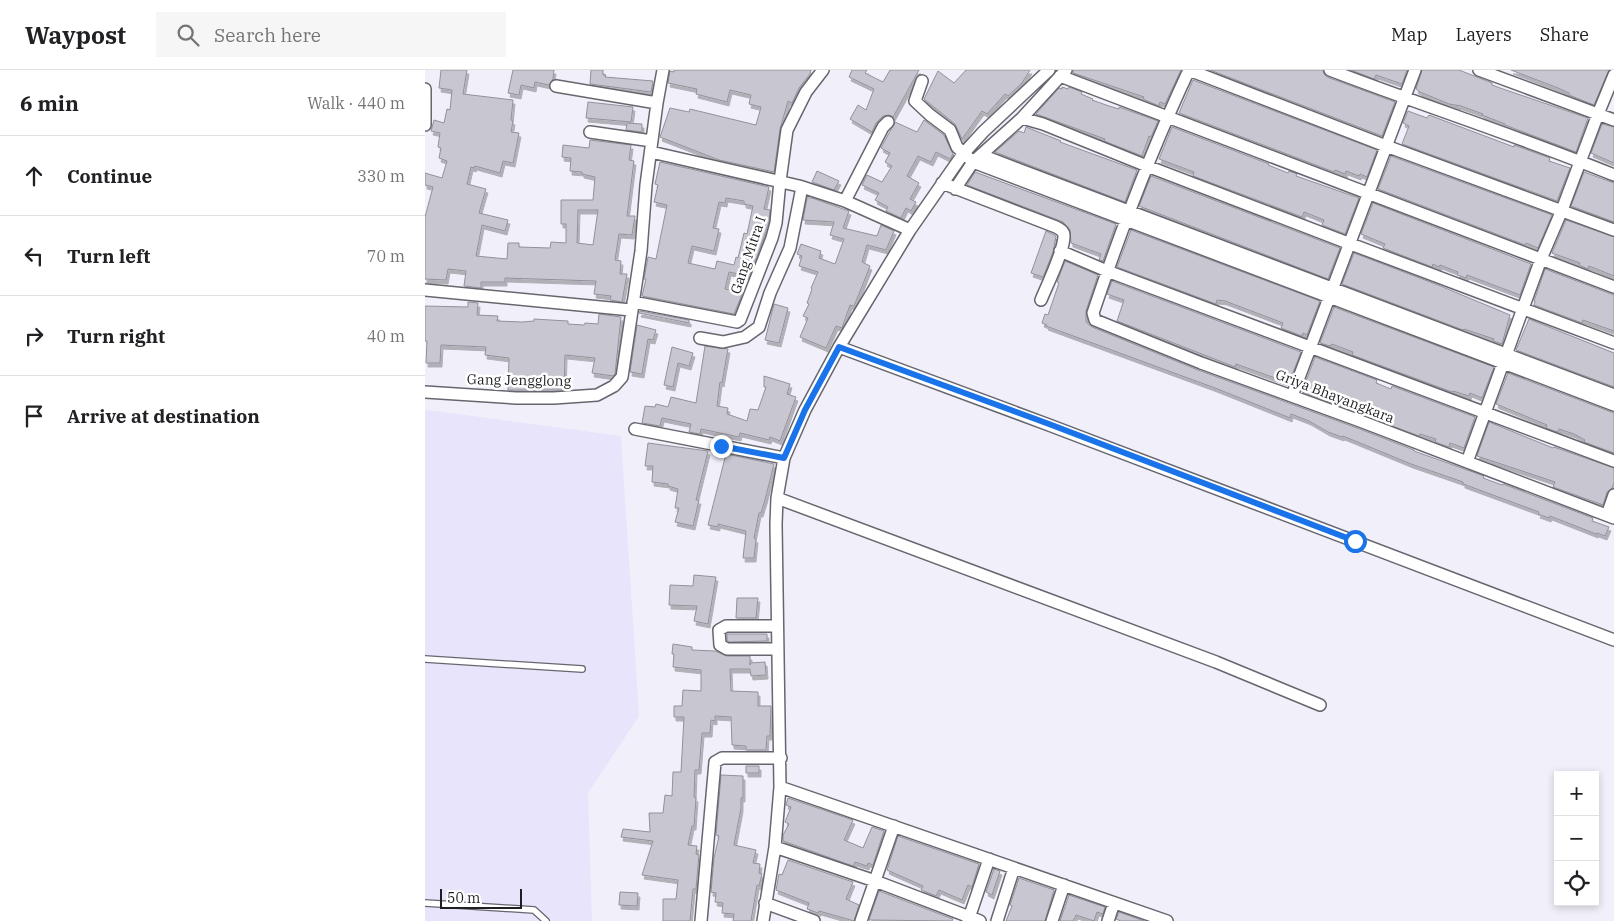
<!DOCTYPE html>
<meta charset="utf-8">
<style>
:root{--surface:#fff;--page:#f6f6f6;--text:#202124;--muted:#757577;--line:#e0e0e0}
body{margin:0;font-family:"IBM Plex Serif",serif;background:var(--page);color:var(--text)}
.controls{position:absolute;right:15px;bottom:15px;display:grid;overflow:hidden;border-radius:0px;box-shadow:0 2px 8px #0003}
.controls button{width:45px;height:45px;display:grid;place-items:center;padding:0;border:0;border-bottom:1px solid var(--line);background:var(--surface);color:var(--text);font:25px sans-serif}
.scale{position:absolute;left:15px;bottom:12px;width:82px;box-sizing:border-box;padding-left:5px;border:2px solid #1f1e22;border-top:0;font-size:14px;line-height:18px;white-space:nowrap;color:#1f1e22;-webkit-text-stroke:4px #fff;paint-order:stroke}
.stop{position:absolute;width:15px;height:15px;margin:-11px;border:4px solid #1a73e8;border-radius:50%;background:#fff}
.stop.end{background:#1a73e8;border-color:#fff;box-shadow:0 1px 5px #0008}
.list{margin:0;padding:0;list-style:none}
h2{display:flex;justify-content:space-between;align-items:center;height:65px;margin:0;padding:0 20px;font-size:21px}
h2 small{font-size:16px;font-weight:400;color:var(--muted)}
.list li{display:grid;grid-template-columns:32px 1fr auto;gap:15px;align-items:center;box-sizing:border-box;height:80px;padding:0 20px;border-top:1px solid var(--line)}
.list b{display:block;font-size:19px;white-space:nowrap}
.list em{font-size:16px;font-style:normal;color:var(--muted)}
.icon{flex:none;width:28px;height:28px;fill:none;stroke:currentColor;stroke-width:2;stroke-linecap:round;stroke-linejoin:round}
.map{position:relative;flex:none;width:1189px;height:851px;overflow:hidden}
header{display:flex;align-items:center;gap:30px;box-sizing:border-box;height:70px;padding:0 25px;background:var(--surface);border-bottom:1px solid var(--line)}
header strong{font-size:24px}
nav{display:flex;gap:28px;margin-inline-start:auto;font-size:18px}
.search{width:350px;height:45px;background:var(--page);display:flex;align-items:center;gap:12px;box-sizing:border-box;padding:0 18px;border-radius:0px;color:var(--muted);font-size:19px}
main{display:flex}
aside{flex:1;background:var(--surface)}
.map>svg:first-child{display:block}
</style>
<header>
<strong>Waypost</strong>
<div class="search"><svg class="icon" aria-label="search" viewBox="0 0 24 24"><circle cx="10" cy="10" r="6"/><path d="M15 15l6 6"/></svg>Search here</div>
<nav><a>Map</a><a>Layers</a><a>Share</a></nav>
</header>
<main>
<aside>
<h2>6 min<small>Walk · 440 m</small></h2>
<ul class="list">
<li><svg class="icon" aria-label="ahead" viewBox="0 0 24 24"><path d="M12 20V5M6 11l6-6 6 6"/></svg><div><b>Continue</b></div><em>330 m</em></li>
<li><svg class="icon" aria-label="left" viewBox="0 0 24 24"><path d="M17 20v-9H6M10 6l-5 5 5 5"/></svg><div><b>Turn left</b></div><em>70 m</em></li>
<li><svg class="icon" aria-label="right" viewBox="0 0 24 24"><path d="M7 20v-9h11M14 6l5 5-5 5"/></svg><div><b>Turn right</b></div><em>40 m</em></li>
<li><svg class="icon" aria-label="arrive" viewBox="0 0 24 24"><path d="M6 21V4h12l-3 4 3 4H6"/></svg><div><b>Arrive at destination</b></div></li>
</ul>
</aside>
<div class="map">
<svg width="1189" height="851" viewBox="0 0 1189 851">
<defs>
<filter id="shadow"><feDropShadow dx="2" dy="4" stdDeviation="0" flood-color="#0004"/></filter>
</defs>
<rect width="100%" height="100%" fill="#f1f0fa"/>
<!-- industrial -->
<path fill="#e7e4fb" d="M3 340 196 366 214 646 163 723 167 851H0V341Z"/>
<!-- building -->
<path fill="#c8c7d1" stroke="#92919a" fill-rule="evenodd" filter="url(#shadow)" d="M16 0H42L38 24 88 30 86 50 88 51 86 62 94 63 88 93 78 91 75 103 50 96 49 98 46 97 42 114 61 119 54 143 83 150 80 161 57 155 51 186 82 189 83 173H94V177L125 178 126 172 141 173V154H136V130H168L170 107 157 104V102L145 101 146 88 137 87 138 75 164 78 165 70 206 75 204 90 209 91 202 146H210L207 165 194 164 190 190 196 191 195 204H202L197 232 185 230 186 226 169 224 171 211 80 208V212H56V218L39 216 41 201 23 199 21 210 0 209V147L8 117 0 115V103L17 108 22 91 14 88 16 78 13 77 15 63 6 61 9 50 19 53 22 39 25 40 27 20 14 18ZM153 140H173L168 175 152 173Z
M88 0H129L128 9 124 15 110 12 109 18 96 15 94 25 83 23Z
M166 0H178V5H181L180 7 228 11 226 22 165 14Z
M249 0H386L385 4 374 18 367 33 363 31 355 59 349 102 294 90 235 67 245 38 264 42 265 39 331 55 336 37 324 34 326 25 305 20 302 32 271 24 272 19 243 13 245 1 249 2Z
M427 0H442L440 3 458 12 465 0H494L468 47 464 45 458 46 451 53 447 62 425 49 433 35 441 40 449 19 424 7Z
M541 0H605L597 13 583 26 580 24 562 44 557 41 537 69 530 54 499 29 513 1 529 13Z
M648 0H756L740 34 735 32 734 36 718 29 719 27 648 3Z
M785 0H898L899 4 902 7 970 32 957 66Z
M926 0H982L977 14 951 5 949 9Z
M997 0H1034L1067 13V15L1078 19 1163 48 1151 82 1080 55V54L1057 45 1058 44 1036 36 1024 34 995 22 991 19Z
M1086 0H1184L1169 35 1144 25V23L1133 18Z
M768 10 952 80 942 107 935 104 934 106 921 101 920 104 910 100 909 102 754 43Z
M637 17 643 19 644 17 657 22 656 24 668 29 667 30 684 36 694 39V37L733 51 726 67 724 66 717 86 679 71 680 69 611 44 634 18 637 19Z
M163 32 208 37 206 52 161 48Z
M983 41 1002 48 1004 45 1089 77V75L1125 88 1124 91 1145 98 1132 131 977 74 984 56 978 53Z
M499 50 519 65 528 84 525 89 511 82 506 92 493 86 482 106 494 113 485 129 491 132 486 141 481 138 476 148 461 141 463 137 450 130 454 123 437 115 442 105 457 112 467 96 460 92 465 83 456 78 470 52 492 62Z
M202 53 217 54V62L201 60Z
M1177 54 1189 57V93L1166 83Z
M601 57 636 71 635 72 712 100 700 132 570 82 594 61 599 63Z
M747 57 844 94 843 95 863 103 864 101 872 104 871 106 934 128 920 164 897 155 899 150 879 142 877 147 768 106 769 102 734 89Z
M966 86 1127 145 1113 178 1101 173 1100 175 953 119Z
M235 92 344 117 339 139 345 140 344 152 331 190 327 189 323 206 304 202 300 219 318 222 309 244 217 226 221 209H219L223 187 231 189 242 135 229 132 233 115 230 114ZM301 128 319 131V134L328 136 322 164 319 163 313 188 311 187 309 195 292 191 290 199 263 193 267 176 289 181 294 159 288 158 294 132 300 133Z
M392 101 414 111 409 120 387 112Z
M550 102 691 154 678 191 674 190 676 184 646 173 645 160 638 152 542 115Z
M1159 102 1189 113V152L1146 136Z
M726 106 915 178 903 209 714 136Z
M382 128H387L424 141 418 158 452 166 456 155 469 161 461 180 442 175 437 192 445 196 438 214 429 236 425 235 417 258 411 256 401 278 375 267 383 248 378 246 384 234 382 233 387 219 386 218 393 202 374 196 377 186 372 184 376 174 396 181 394 188 410 194 419 169 405 165 409 152 378 150Z
M948 133 1106 194 1095 225 1042 205 1041 208 1032 205 1033 202 1015 195 1014 197 1008 194 1007 197 958 178 960 174 936 164Z
M1141 150 1189 167V206L1164 196 1163 199 1154 195 1155 193 1127 183Z
M706 160 895 231 882 265 878 263 877 266 856 258 858 253 800 231 792 230 791 234 692 197Z
M621 161 631 166 628 182 618 207 606 203Z
M929 183 1013 215 1085 245 1077 274 1068 271 1069 269 1039 259 1038 260 917 214Z
M640 191 673 205 661 241V252L667 257 773 300 932 358 989 380V381L1059 406 1058 408 1077 415 1078 414 1168 448 1167 451 1184 457 1180 466 1172 463 1171 464 1125 446 1124 448 1113 444 1114 442 1038 414V412L986 394 918 366 917 367 903 362 884 351 866 344 865 348 790 318 621 256 622 255 617 253 620 244 623 245 634 213 632 212Z
M1120 199 1189 225V261L1158 250 1157 253 1109 235 1110 231H1109Z
M687 211 876 282 864 313 811 294 810 297 692 251 699 230 682 224Z
M43 232 53 233 52 245 73 246 72 251 97 252 109 251V249L143 251V254L159 255 160 253 173 254 174 244 196 247 190 304 188 306 167 303 170 288 140 285 139 320H83L84 288 60 285 61 277 16 275 15 293H1L2 271H0V236L43 237Z
M349 234 363 238 354 273 340 270Z
M909 237 1069 297 1057 328 1045 323 1044 326 1028 321 1027 322 927 285 928 282 907 274 905 276 895 273Z
M215 241 264 250V253L214 243Z
M1104 249 1189 283V317L1091 280Z
M212 255 231 260 228 270 223 269 217 304 205 302Z
M280 276 303 279 297 313 295 312 292 336 303 338 302 344 322 351 325 339 333 340 341 317H339V306L365 314 362 324 371 327 355 371 345 367 344 370 315 363 314 367 276 359 275 364 264 362 266 354 237 348 235 356 217 353 220 336 230 337 231 334 243 337 246 327 271 333Z
M247 277 268 283 264 296 253 293 248 317 239 315Z
M890 287 952 310 951 313 966 319 967 316 1050 347 1039 378 1025 373 1024 377 1010 372 1011 369 995 364 994 366 877 322Z
M1083 303 1189 343V383L1159 372 1160 370 1149 364 1134 359 1132 362 1121 358 1122 355 1071 334Z
M1064 352 1128 378 1129 377 1189 398V413L1187 418 1182 422 1178 435 1128 417 1130 412 1052 386Z
M223 373 283 381 271 430H274L268 456 250 452 254 438H250L253 419 243 416V414L227 412 228 396H220Z
M301 384 349 394 340 430 336 443H334L329 468 331 469 329 488H318L321 461 293 454V457L283 455Z
M269 505 291 507 283 554 269 551 272 536 244 535 245 515 268 516Z
M312 528H333L331 548H311Z
M302 564H342V571L304 572 302 570Z
M248 574 267 577V580L290 581 302 586H325V595V593L340 592 341 605 326 606 325 599H305L306 621 333 622V636H346L345 666H342L341 680H321V676L307 675 306 647 290 646V651L286 650 285 663H277L274 700H270L269 727 271 728 269 756H267L263 775 272 776 271 784 274 785 271 819H268L265 851H238V829H251L253 810 217 805 228 771 196 767 198 759 225 762 224 743H238L240 725 247 726 248 702H256L259 647H249V636H257L258 620 276 621V600L248 597 249 584H247Z
M321 696H334V703H321Z
M296 705 318 706V728H316V738L309 775 331 780 328 793 335 794 334 803 337 804 334 816 332 815 326 851H308L309 844 297 843 298 833 290 832 291 823 286 822 289 788 294 766 291 765Z
M363 728 428 750 419 770 438 778 447 757 459 761 448 795 443 793 442 796 430 792 428 796 358 771V765L364 754 360 752 366 737 361 735Z
M473 766 554 794 547 817 543 815 537 830 514 820 511 826 496 820 498 816 462 800Z
M363 790 428 812 421 829 434 835 429 851 394 841 393 843 382 839 384 833 351 820 354 804 357 805Z
M569 799 575 801 567 825 561 822Z
M594 808 629 820 620 851H581L587 836 585 835Z
M454 821 528 849 527 851 444 850Z
M195 822 213 823 212 836 194 835Z
M644 825 680 837 678 844 672 842 669 851 651 845 648 851H635Z
M694 842 719 851H696L691 849Z"/>
<g fill="none" stroke-linecap="round" stroke-linejoin="round">
<defs>
<path id="service" d="M0 589 157 599
M0 833 109 840 121 851"/>
<path id="minor" d="M764 0C727 79 696 160 668 243L670 250 776 293 935 351 1189 448
M764 0 961 76 1189 160
M905 0C999 36 1096 67 1189 105
M1054 0 1189 50
M635 6 1189 217
M497 11 490 31 505 45 525 60 532 77 548 92 1189 335
M131 16 232 33
M0 19V55
M597 48 618 54 722 96 923 173 1189 273
M165 62 227 71
M226 82 374 116 420 131 485 160
M556 85 1189 325
M517 113 631 157C635 159 639 161 639 166 639 181 622 215 616 230
M530 119 548 92 597 48 641 0
M420 131 458 57 463 52
M635 181 682 201 1189 391
M0 220 206 240
M208 232 312 252 315 250 347 168 351 153 355 111 362 60 381 22 398 0
M275 268 298 272 320 267 334 257 345 223 365 178 377 117
M414 277 624 355 1189 570
M0 322 91 328H129L172 325 189 316 197 307 216 181 221 115 232 33 238 0
M867 326 990 0
M210 359 359 388
M1042 392 1116 189 1137 140 1173 44 1189 5
M352 428 791 592 895 635
M1182 445 1189 425
M351 556H301L294 560 295 575 302 579H352
M355 717 742 851
M350 777 450 811 555 851
M340 833 389 851
M276 851 290 692 297 688H356
M338 851 350 777 355 717 351 454 352 428 359 388 380 340 414 277 485 160 538 84 558 62 624 0
M436 851 469 756
M543 851 564 789
M572 851 589 798
M627 851 639 815
M683 851 689 833"/>
</defs>
<!-- service casing -->
<use href="#service" stroke="#67666e" stroke-width="8"/>
<!-- minor casing -->
<use href="#minor" stroke="#67666e" stroke-width="14"/>
<!-- service -->
<use href="#service" stroke="#fff" stroke-width="5.5"/>
<!-- minor -->
<use href="#minor" stroke="#fff" stroke-width="11"/>
</g>
<g fill="none" stroke-linecap="round" stroke-linejoin="round">
<!-- route -->
<path stroke="#1a73e8" stroke-width="6" d="M296 376 359 388 380 340 414 277 624 354 930 471"/>
</g>
<g text-anchor="middle" stroke-width="5" stroke-linejoin="round" paint-order="stroke">
<!-- street labels -->
<g font-size="14" fill="#1f1e22" stroke="#fff">
<text transform="translate(323 185) rotate(-71)" y="5">Gang Mitra I</text>
<text transform="translate(94 310) rotate(1)" y="5">Gang Jengglong</text>
<text transform="translate(910 326) rotate(21)" y="5">Griya Bhayangkara</text>
</g>
</g>
</svg>
<div class="controls">
<button>+</button>
<button>−</button>
<button><svg class="icon" aria-label="locate" viewBox="0 0 24 24"><circle cx="12" cy="12" r="6"/><path d="M12 2v4M12 18v4M2 12h4M18 12h4"/></svg></button>
</div>
<div class="scale">50 m</div>
<div class="stop" style="left:930px;top:471px"></div>
<div class="stop end" style="left:296px;top:376px"></div>
</div>
</main>
